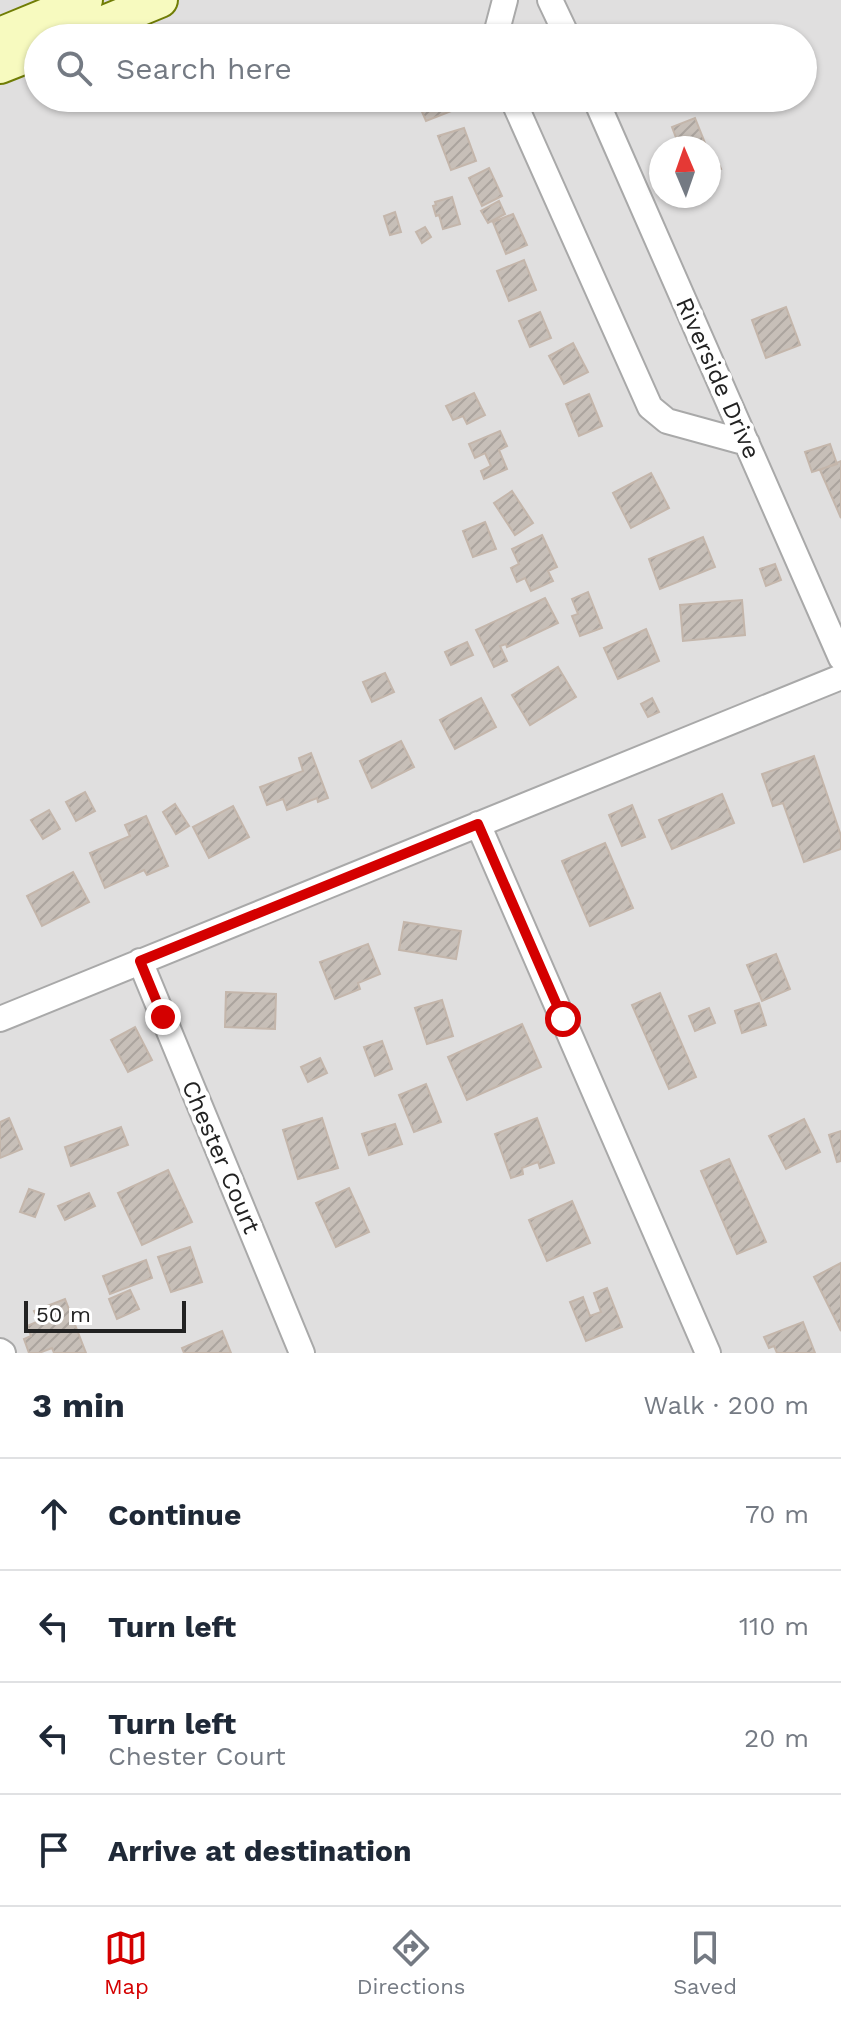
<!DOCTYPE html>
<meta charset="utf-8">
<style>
:root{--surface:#fff;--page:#f2f2f3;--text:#1f2937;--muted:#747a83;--line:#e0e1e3;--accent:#d40000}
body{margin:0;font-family:"Work Sans",sans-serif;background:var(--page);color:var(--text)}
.compass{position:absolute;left:649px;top:136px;width:72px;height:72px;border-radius:50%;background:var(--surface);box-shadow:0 2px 6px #0004;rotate:358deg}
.scale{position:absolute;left:24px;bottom:20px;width:162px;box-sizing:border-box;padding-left:8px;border:4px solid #222;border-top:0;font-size:22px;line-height:28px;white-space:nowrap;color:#222;-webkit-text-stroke:6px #fff;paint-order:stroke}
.stop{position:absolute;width:24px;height:24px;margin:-18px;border:6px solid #d40000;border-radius:50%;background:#fff}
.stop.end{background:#d40000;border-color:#fff;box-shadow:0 2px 8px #0008}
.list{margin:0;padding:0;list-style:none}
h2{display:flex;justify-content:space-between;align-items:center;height:104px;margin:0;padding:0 32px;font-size:34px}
h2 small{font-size:26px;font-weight:400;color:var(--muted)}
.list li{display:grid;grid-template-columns:52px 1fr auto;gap:24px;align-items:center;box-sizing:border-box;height:112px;padding:0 32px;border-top:2px solid var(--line)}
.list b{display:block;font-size:30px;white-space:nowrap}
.list p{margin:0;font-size:26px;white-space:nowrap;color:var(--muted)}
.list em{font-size:26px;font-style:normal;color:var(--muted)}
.icon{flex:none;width:44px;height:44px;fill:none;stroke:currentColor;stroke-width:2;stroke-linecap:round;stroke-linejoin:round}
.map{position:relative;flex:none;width:841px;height:1353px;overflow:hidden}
.search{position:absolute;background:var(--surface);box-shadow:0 2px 6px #0004;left:24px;right:24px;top:24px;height:88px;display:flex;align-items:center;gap:20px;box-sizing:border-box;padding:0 28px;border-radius:44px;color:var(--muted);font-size:30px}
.sheet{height:552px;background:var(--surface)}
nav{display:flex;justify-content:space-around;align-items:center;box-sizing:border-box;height:112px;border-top:2px solid var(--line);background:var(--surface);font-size:22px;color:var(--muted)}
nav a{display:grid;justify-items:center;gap:4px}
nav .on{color:var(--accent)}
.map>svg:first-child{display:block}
</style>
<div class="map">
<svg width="841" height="1353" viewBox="0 0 841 1353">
<defs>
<pattern id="building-hatch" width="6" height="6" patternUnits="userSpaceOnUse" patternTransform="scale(2)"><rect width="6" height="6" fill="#c7bfb8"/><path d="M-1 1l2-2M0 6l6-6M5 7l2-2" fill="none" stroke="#aba49e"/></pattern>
</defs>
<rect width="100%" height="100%" fill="#f2efe9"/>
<!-- residential -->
<path fill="#e0dfdf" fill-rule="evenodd" d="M0 0H841V1353H0ZM38 38H803V98H38ZM661 148H709V196H661Z"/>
<!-- building -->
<path fill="url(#building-hatch)" stroke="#c4b6ab" stroke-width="2" d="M416 98H449L454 110 426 121Z
M695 118 707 148H680L672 127Z
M464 128 476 161 451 170 438 136Z
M709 154 710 157 715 155 721 169 709 173Z
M489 168 502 196 482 206 469 178Z
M452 197 460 224 443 229 439 215 436 216 433 206 436 205 435 202Z
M499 201 505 214 488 223 481 211Z
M395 212 401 232 390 235 384 216Z
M513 214 527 245 506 254 493 222Z
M425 227 431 237 422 243 416 232Z
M524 260 536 290 509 301 497 271Z
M786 307 800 345 766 358 752 320Z
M540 312 551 338 530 347 519 321Z
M573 343 588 372 564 384 549 356Z
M474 393 485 415 467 424 463 416 453 420 446 406Z
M589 394 602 426 579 436 566 404Z
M500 431 507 446 499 450 507 469 484 479 481 471 491 466 485 453 475 458 469 444Z
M830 444 837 464 812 472 805 452Z
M841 461V518L820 470Z
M651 473 669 508 631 528 613 493Z
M512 491 533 523 515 535 494 503Z
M485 522 496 549 473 557 463 531Z
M542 535 557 567 548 571 553 581 531 591 525 578 517 582 511 568 519 564 512 549Z
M703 537 715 567 660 589 649 559Z
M775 564 781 580 766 586 760 569Z
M588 592 602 628 580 636 572 616 578 614 572 599Z
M545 598 558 623 507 647 506 644 500 646 507 661 494 667 476 630Z
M742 600 745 635 683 641 680 605Z
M646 629 659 661 618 679 604 648Z
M467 642 473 655 451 665 445 652Z
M558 667 576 697 530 725 512 695Z
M385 673 394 692 372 702 363 682Z
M481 698 496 727 455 749 440 720Z
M652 698 659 712 648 717 641 704Z
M401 741 414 767 372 788 360 761Z
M311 753 328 798 318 802 317 798 287 810 283 799 267 805 260 787 303 771 299 758Z
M814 756 841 836V849L804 862 783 803 773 806 762 774Z
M85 792 95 811 76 821 66 802Z
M722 794 734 823 672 849 659 820Z
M175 804 189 826 176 834 163 812Z
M632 805 645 837 622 846 609 815Z
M233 806 249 837 209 858 193 827Z
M49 810 60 829 43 839 31 820Z
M146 816 168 866 147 875 144 870 105 888 90 853 130 836 125 825Z
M605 843 633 908 590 926 562 861Z
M73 872 89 902 42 926 27 896Z
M404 922 461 931 456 959 399 950Z
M368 944 380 974 358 983 360 989 335 999 320 962Z
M776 954 790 989 762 1001 747 965Z
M226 992 276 994 275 1029 225 1027Z
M660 993 696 1077 669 1089 632 1005Z
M442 1000 453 1036 427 1044 415 1008Z
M759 1003 766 1025 742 1033 735 1011Z
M709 1008 715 1023 695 1031 689 1016Z
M522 1024 541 1067 467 1100 448 1057Z
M135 1027 152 1060 128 1072 111 1040Z
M382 1041 392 1069 375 1076 364 1047Z
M320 1058 327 1073 308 1082 301 1067Z
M426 1084 441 1122 414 1132 399 1095Z
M9 1118 22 1149 0 1158V1122Z
M322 1118 338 1168 298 1179 283 1130Z
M537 1118 554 1163 540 1168 538 1162 522 1168 523 1174 511 1178 495 1134Z
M804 1119 820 1152 786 1169 769 1136Z
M395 1124 402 1144 369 1155 362 1134Z
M121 1127 128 1145 71 1166 65 1147Z
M841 1131V1161L837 1162 829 1135Z
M729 1159 766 1242 737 1254 701 1171Z
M168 1170 192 1222 142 1245 118 1193Z
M349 1188 369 1232 336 1247 316 1203Z
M29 1189 44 1194 35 1217 20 1212Z
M89 1193 95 1206 65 1220 58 1206Z
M572 1201 590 1243 547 1261 529 1220Z
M190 1247 202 1282 171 1292 158 1257Z
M146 1260 152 1278 110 1294 103 1276Z
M841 1263V1331L814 1277Z
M607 1288 622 1327 586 1341 570 1302 583 1297 590 1316 601 1312 594 1293Z
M130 1290 139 1309 117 1319 109 1299Z
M65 1299 86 1353H54L52 1348 39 1353H29L24 1339 31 1336 27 1326 39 1321 34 1311Z
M803 1322 815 1353H777L774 1346 769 1348 764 1337Z
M222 1331 231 1353H184L182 1348Z"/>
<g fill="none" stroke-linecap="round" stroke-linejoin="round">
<defs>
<path id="street" d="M550 0 568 38
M495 38 505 0
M512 98 650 407 667 421 747 443
M595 98 841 658
M478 824 708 1353
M140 961 302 1353
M0 1019 841 677
M0 1351 3 1353"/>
<path id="secondary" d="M0 35 85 0
M68 38 160 0
M0 66 38 51"/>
</defs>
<!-- street casing -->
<use href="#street" stroke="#a9a9a9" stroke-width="28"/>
<!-- secondary casing -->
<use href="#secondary" stroke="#707d05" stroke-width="38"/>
<!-- street -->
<use href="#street" stroke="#fff" stroke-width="24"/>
<!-- secondary -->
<use href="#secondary" stroke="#f7fabf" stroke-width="34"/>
</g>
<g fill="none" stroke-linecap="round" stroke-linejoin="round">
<!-- route -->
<path stroke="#d40000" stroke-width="10" d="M163 1017 140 961 478 824 563 1019"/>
</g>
<g text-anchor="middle" stroke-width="8" stroke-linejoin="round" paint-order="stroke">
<!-- street labels -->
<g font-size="24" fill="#222" stroke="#fff">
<text transform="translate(718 378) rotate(66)" y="8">Riverside Drive</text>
<text transform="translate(221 1157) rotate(67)" y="8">Chester Court</text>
</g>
</g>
</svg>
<svg class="compass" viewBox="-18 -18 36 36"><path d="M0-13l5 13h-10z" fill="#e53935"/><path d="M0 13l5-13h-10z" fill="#747a83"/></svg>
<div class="scale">50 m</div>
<div class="stop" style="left:563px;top:1019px"></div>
<div class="stop end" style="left:163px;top:1017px"></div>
<div class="search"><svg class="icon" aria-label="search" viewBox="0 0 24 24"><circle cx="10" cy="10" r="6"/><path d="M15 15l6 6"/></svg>Search here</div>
</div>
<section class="sheet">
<h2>3 min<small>Walk · 200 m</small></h2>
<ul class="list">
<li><svg class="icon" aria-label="ahead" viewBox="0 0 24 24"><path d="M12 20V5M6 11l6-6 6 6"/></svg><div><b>Continue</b></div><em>70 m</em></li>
<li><svg class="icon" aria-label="left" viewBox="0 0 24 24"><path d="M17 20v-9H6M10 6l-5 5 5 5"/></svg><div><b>Turn left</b></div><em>110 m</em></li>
<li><svg class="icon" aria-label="left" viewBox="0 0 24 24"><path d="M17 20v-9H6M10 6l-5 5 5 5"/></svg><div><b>Turn left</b><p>Chester Court</p></div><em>20 m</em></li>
<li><svg class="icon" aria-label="arrive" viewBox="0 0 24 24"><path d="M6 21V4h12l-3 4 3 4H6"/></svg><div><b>Arrive at destination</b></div></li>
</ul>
</section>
<nav>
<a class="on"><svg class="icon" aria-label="map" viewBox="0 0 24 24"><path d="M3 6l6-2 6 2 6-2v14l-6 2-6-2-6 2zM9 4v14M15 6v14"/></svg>Map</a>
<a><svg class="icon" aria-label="directions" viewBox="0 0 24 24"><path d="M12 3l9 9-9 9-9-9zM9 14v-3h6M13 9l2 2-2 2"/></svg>Directions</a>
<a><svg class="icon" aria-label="saved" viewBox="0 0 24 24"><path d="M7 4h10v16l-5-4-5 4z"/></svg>Saved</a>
</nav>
